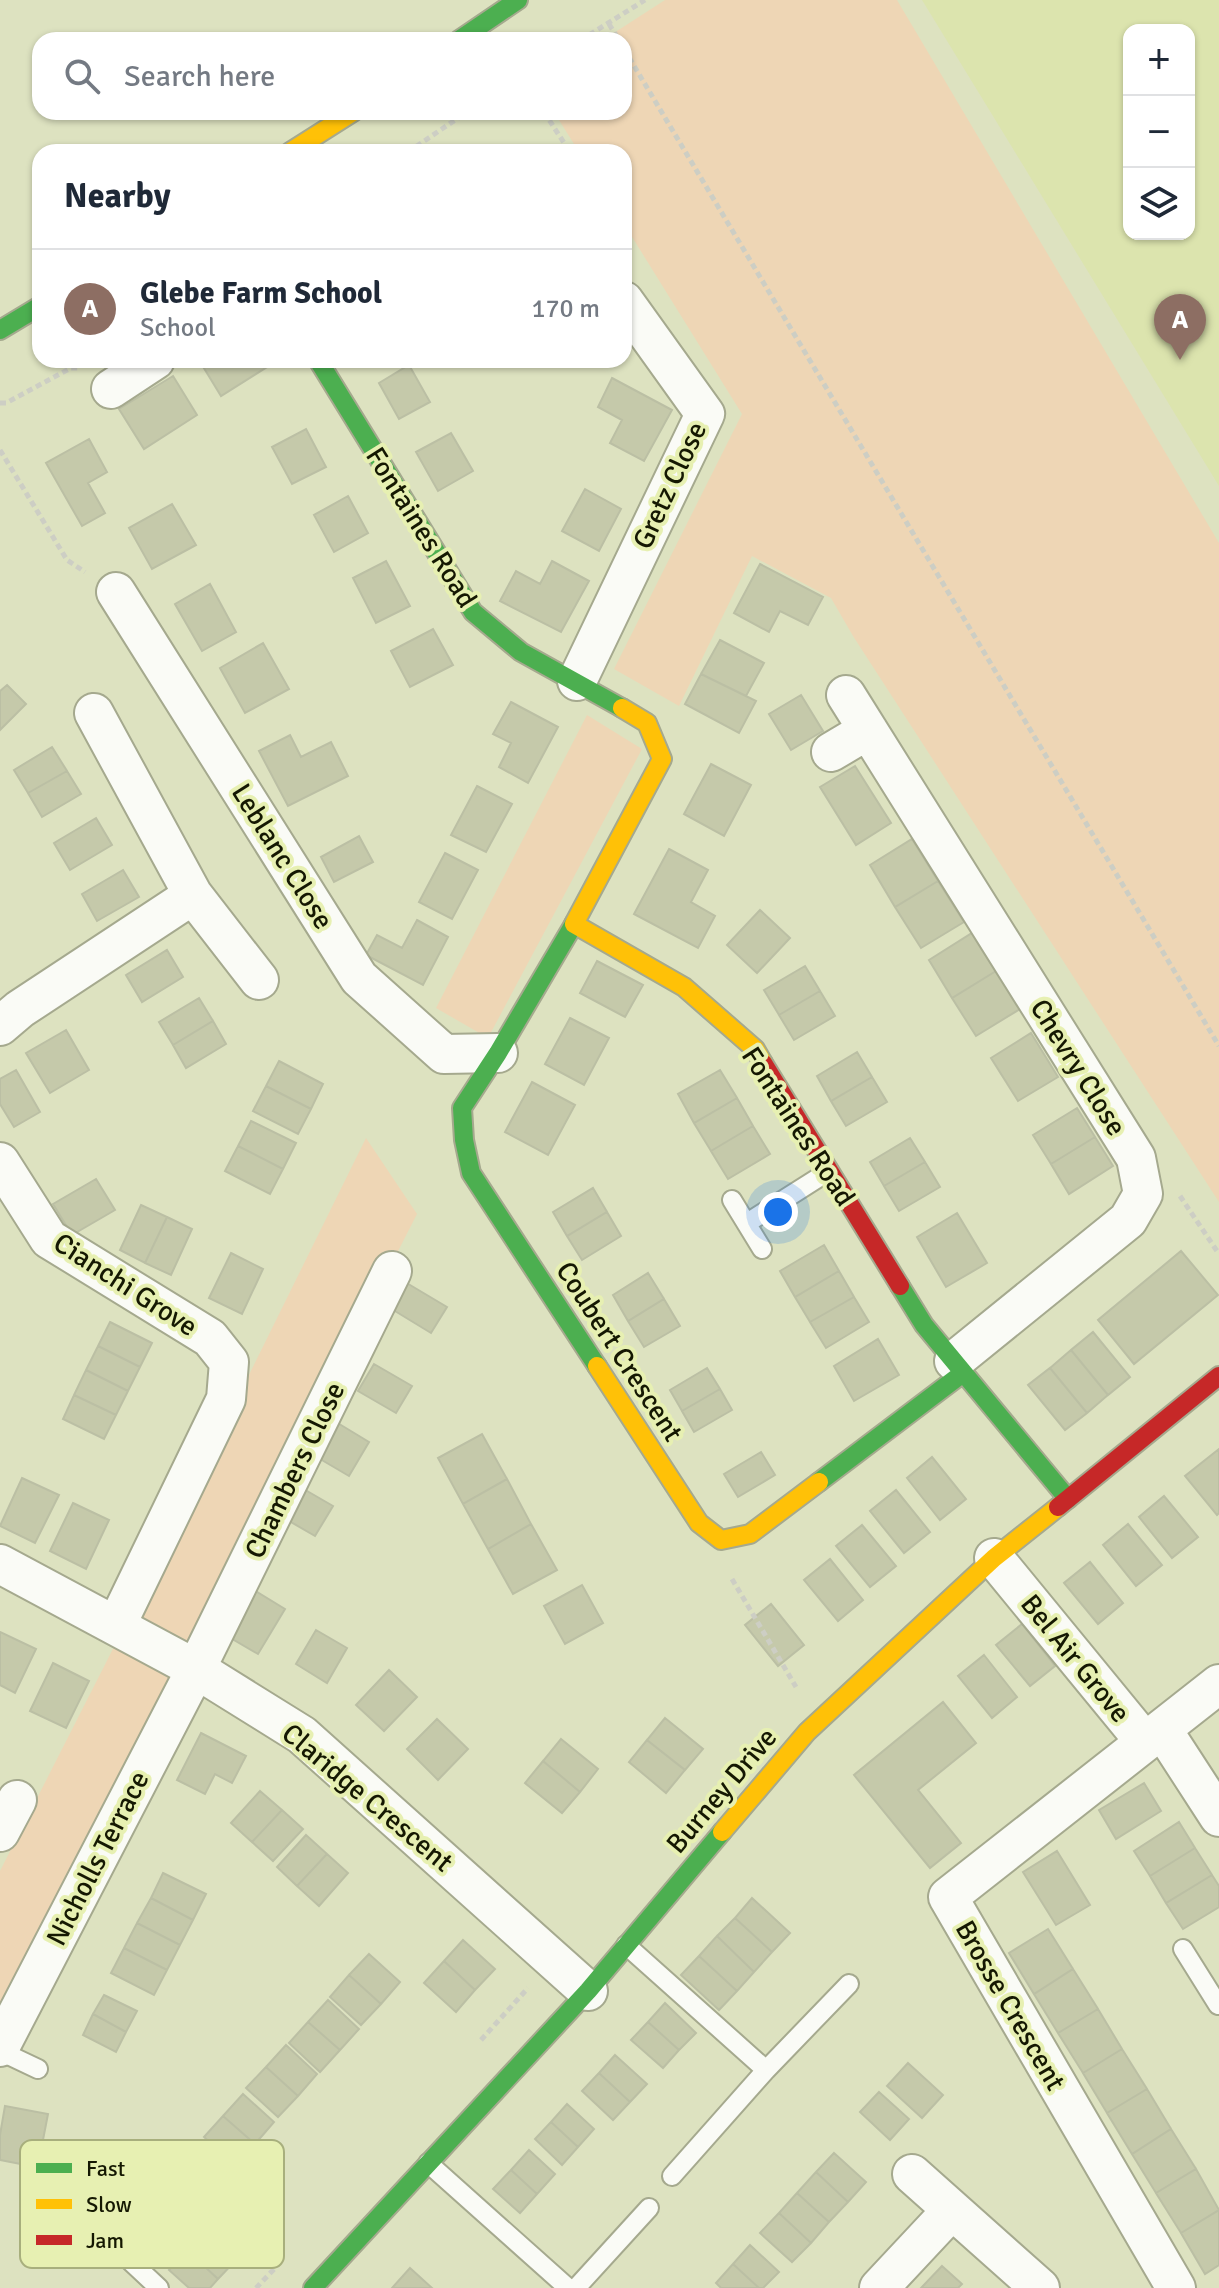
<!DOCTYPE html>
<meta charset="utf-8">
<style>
:root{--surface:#fff;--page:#f6f6f7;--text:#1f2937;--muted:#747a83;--line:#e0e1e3;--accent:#5b5f44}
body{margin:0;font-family:Signika,sans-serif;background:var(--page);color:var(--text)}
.controls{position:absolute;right:24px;top:24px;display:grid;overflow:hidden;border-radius:16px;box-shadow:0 2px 6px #0004}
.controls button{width:72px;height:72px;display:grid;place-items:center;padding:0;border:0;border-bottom:2px solid var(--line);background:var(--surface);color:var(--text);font:40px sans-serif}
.you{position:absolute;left:778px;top:1212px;width:28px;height:28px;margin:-20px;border:6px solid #fff;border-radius:50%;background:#1a73e8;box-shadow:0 0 0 12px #1a73e833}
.badge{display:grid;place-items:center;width:52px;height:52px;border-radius:50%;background:var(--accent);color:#fff;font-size:26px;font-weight:700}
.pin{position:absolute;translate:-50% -66px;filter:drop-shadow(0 2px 4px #0008)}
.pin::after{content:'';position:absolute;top:42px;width:28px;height:24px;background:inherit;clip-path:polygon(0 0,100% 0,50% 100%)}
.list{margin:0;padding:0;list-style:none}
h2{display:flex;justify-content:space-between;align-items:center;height:104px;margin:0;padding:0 32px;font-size:34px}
h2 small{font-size:26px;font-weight:400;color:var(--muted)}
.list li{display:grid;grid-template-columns:52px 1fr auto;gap:24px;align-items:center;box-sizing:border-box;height:120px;padding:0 32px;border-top:2px solid var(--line)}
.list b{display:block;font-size:30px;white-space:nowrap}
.list p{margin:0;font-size:26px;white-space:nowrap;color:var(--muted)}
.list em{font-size:26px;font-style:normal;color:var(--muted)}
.icon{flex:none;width:44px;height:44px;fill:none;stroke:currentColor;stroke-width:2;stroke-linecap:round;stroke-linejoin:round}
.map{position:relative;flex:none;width:1219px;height:2288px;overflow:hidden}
.search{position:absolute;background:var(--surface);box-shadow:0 2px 6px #0004;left:32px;top:32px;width:600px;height:88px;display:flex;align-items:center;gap:20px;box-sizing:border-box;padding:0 28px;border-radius:24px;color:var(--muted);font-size:30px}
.panel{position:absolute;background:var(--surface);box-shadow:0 2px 6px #0004;left:32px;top:144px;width:600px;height:224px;border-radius:24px}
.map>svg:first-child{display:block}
</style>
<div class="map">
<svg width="1219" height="2288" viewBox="0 0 1219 2288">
<rect width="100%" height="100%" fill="#dde2c0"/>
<!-- built -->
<path fill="#dce4ae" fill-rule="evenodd" d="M922 0H1219V486ZM1129 30H1189V234H1129Z"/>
<!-- green -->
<path fill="#eed6b5" d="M665 0H897L1219 543V1202L853 636 831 598 752 556 679 706 614 669 742 414 624 224V152H579L554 112H624V40H603Z
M587 715 642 749 488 1038 436 1008Z
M366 1138 417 1214 191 1656 126 1624Z
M118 1639 186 1673 0 2033V1871Z"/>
<!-- building -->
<path fill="#c5c9aa" stroke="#bbbfa4" stroke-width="2" d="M199 360H269L272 364 221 396Z
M409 365 430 402 399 419 379 383Z
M173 376 197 415 144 449 119 409Z
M612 378 672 410 644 461 610 443 622 420 598 407Z
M306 429 326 467 292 484 272 447Z
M451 433 473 471 438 491 416 452Z
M89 439 107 472 88 483 105 513 82 526 46 463Z
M585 489 621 509 599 551 562 531Z
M348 496 368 533 334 552 314 515Z
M172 504 196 545 152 569 129 528Z
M386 561 410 606 376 623 353 578Z
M552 561 589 581 561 632 500 601 516 571 540 584Z
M760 564 823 597 808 625 780 611 769 632 734 613Z
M210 584 236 632 202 651 175 604Z
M433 629 453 665 410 687 391 651Z
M720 640 764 663 746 696 701 674Z
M263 643 289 689 245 713 220 668Z
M701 674 756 701 739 733 685 704Z
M7 685 26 704 0 730V691Z
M801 695 823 731 791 750 769 714Z
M511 702 558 727 528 783 499 767 511 743 493 734Z
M290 735 301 757 331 742 348 776 288 806 259 751Z
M52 747 67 771 28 793 14 770Z
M711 764 751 785 724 836 684 814Z
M855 766 891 823 856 845 820 787Z
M67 771 81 794 42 817 28 793Z
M477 786 512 804 486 852 451 835Z
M96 818 112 845 70 870 54 843Z
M359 836 373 862 334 882 321 857Z
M912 839 938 881 895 907 870 865Z
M669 849 708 870 691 902 715 916 698 948 634 914Z
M445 853 478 870 452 919 419 902Z
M123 870 139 897 97 921 82 894Z
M938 881 964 922 921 948 895 907Z
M760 910 790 938 757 973 727 945Z
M417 920 448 937 423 985 366 955 377 935 402 948Z
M972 933 996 971 952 998 929 960Z
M167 950 183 977 142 1002 126 975Z
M597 961 643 985 625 1017 580 993Z
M805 966 820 991 779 1015 764 990Z
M996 971 1020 1009 976 1036 952 998Z
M820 991 835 1016 794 1040 779 1015Z
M199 998 213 1021 173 1045 159 1022Z
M570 1018 609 1038 584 1085 545 1064Z
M213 1021 226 1044 186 1068 173 1045Z
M66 1030 89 1070 50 1093 26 1053Z
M1031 1033 1058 1077 1018 1101 991 1058Z
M857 1052 872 1077 831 1101 817 1076Z
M279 1061 323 1084 311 1109 266 1086Z
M16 1070 40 1112 14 1127 0 1104V1079Z
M720 1070 737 1098 694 1123 678 1094Z
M872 1077 887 1102 846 1126 831 1101Z
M532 1082 575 1105 548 1155 505 1132Z
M266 1086 311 1109 298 1134 253 1111Z
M737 1098 753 1126 711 1151 694 1123Z
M1077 1108 1095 1137 1051 1164 1033 1135Z
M251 1121 296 1143 283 1169 238 1146Z
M753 1126 770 1154 728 1179 711 1151Z
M1095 1137 1113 1166 1069 1194 1051 1164Z
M910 1138 925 1162 884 1186 870 1162Z
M238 1146 283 1169 270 1194 225 1171Z
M925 1162 940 1187 899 1211 884 1186Z
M96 1179 115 1210 72 1235 53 1204Z
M593 1188 607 1212 567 1236 553 1212Z
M141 1205 167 1217 145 1263 120 1250Z
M607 1212 621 1236 582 1260 567 1236Z
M957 1213 987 1263 946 1287 917 1237Z
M167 1217 192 1229 171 1275 145 1263Z
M824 1245 839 1271 795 1297 780 1271Z
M1181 1251 1218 1295 1134 1364 1098 1320Z
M231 1253 263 1269 242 1314 209 1298Z
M839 1271 854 1297 810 1322 795 1297Z
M648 1273 664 1299 628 1321 613 1295Z
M405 1282 447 1307 431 1333 390 1308Z
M854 1297 869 1322 826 1348 810 1322Z
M664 1299 680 1326 644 1347 628 1321Z
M110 1322 152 1343 140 1367 98 1346Z
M1093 1332 1130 1377 1108 1395 1071 1350Z
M878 1339 899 1375 854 1401 834 1366Z
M98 1346 140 1367 128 1391 86 1370Z
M1071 1350 1108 1395 1087 1413 1050 1368Z
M374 1364 412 1386 396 1413 358 1391Z
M707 1368 720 1389 682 1411 670 1390Z
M1050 1368 1087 1413 1065 1430 1028 1385Z
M86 1370 128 1391 116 1415 74 1395Z
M720 1389 732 1410 694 1432 682 1411Z
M74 1395 116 1415 104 1439 63 1419Z
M336 1422 369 1442 349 1476 315 1456Z
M482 1434 507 1479 463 1504 438 1458Z
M1219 1449V1513L1217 1515 1185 1476Z
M761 1452 775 1475 738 1497 724 1474Z
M932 1457 966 1499 940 1520 907 1478Z
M22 1478 59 1495 35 1543 0 1526Z
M507 1479 531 1524 488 1549 463 1504Z
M295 1484 333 1506 315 1536 277 1514Z
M896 1490 930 1532 904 1553 870 1511Z
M1164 1496 1198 1537 1172 1558 1139 1517Z
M73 1503 109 1520 86 1569 50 1551Z
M531 1524 557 1570 513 1594 488 1549Z
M1128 1524 1162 1565 1136 1586 1103 1545Z
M862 1525 896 1566 870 1587 836 1546Z
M830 1559 863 1600 838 1621 804 1580Z
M1090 1562 1123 1603 1098 1624 1064 1583Z
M582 1585 603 1623 565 1644 544 1606Z
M254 1590 285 1609 258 1654 227 1636Z
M771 1604 804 1645 778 1666 745 1625Z
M1022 1624 1055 1666 1030 1686 996 1645Z
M316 1630 347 1648 327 1683 296 1664Z
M0 1632 36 1649 15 1693 0 1685Z
M984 1655 1017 1697 992 1718 958 1676Z
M53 1663 89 1681 66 1728 30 1711Z
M389 1670 417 1697 384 1731 356 1705Z
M943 1702 976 1743 918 1790 961 1843 930 1868 854 1775Z
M665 1718 703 1749 685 1770 647 1740Z
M437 1719 468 1749 438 1780 407 1749Z
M201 1733 246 1756 232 1783 215 1774 205 1794 177 1780Z
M561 1739 598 1769 580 1792 543 1761Z
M647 1740 685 1770 666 1793 629 1762Z
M543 1761 580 1792 562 1813 525 1783Z
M1144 1783 1161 1811 1116 1839 1099 1810Z
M260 1791 282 1810 252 1842 231 1823Z
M282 1810 303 1829 273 1861 252 1842Z
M1179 1822 1195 1848 1150 1876 1134 1851Z
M306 1835 327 1854 297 1886 277 1867Z
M1195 1848 1212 1875 1166 1903 1150 1876Z
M1057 1851 1090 1905 1056 1925 1023 1872Z
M327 1854 348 1873 319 1906 297 1886Z
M163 1873 206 1894 193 1920 151 1898Z
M1212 1875 1219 1886V1907L1183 1929 1166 1903Z
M151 1898 193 1920 180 1945 137 1923Z
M752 1898 790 1933 772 1952 735 1918Z
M735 1918 772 1952 754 1972 717 1936Z
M137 1923 180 1945 167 1970 124 1948Z
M1048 1929 1073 1969 1034 1994 1009 1953Z
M717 1936 754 1972 737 1991 699 1956Z
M463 1940 495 1969 475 1990 444 1961Z
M124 1948 167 1970 154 1995 111 1973Z
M369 1954 400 1982 381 2004 349 1975Z
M699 1956 737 1991 719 2010 681 1975Z
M444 1961 475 1990 456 2012 424 1983Z
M1073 1969 1098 2009 1058 2033 1034 1994Z
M349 1975 381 2004 361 2025 330 1997Z
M104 1995 137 2011 126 2032 93 2014Z
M328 2000 359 2029 340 2050 308 2022Z
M665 2003 696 2033 679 2050 648 2022Z
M1098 2009 1122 2049 1083 2073 1058 2033Z
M93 2014 126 2032 116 2052 83 2035Z
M308 2022 340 2050 320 2072 289 2043Z
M648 2022 679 2050 663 2068 631 2040Z
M286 2045 317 2074 298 2096 266 2067Z
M1122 2049 1147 2089 1107 2113 1083 2073Z
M615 2055 647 2084 630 2102 599 2073Z
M908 2063 943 2095 922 2118 887 2086Z
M266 2067 298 2096 278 2117 246 2088Z
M599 2073 630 2102 613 2120 582 2091Z
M1147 2089 1171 2129 1132 2154 1107 2113Z
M879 2092 909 2119 890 2140 860 2112Z
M243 2094 274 2122 255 2144 223 2116Z
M567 2104 594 2129 578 2147 551 2122Z
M5 2106 48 2114 42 2145 30 2143 26 2165 0 2160V2135Z
M223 2116 255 2144 235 2165 204 2137Z
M551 2122 578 2147 562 2165 535 2139Z
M1171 2129 1196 2169 1156 2193 1132 2154Z
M529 2150 555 2174 537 2194 511 2170Z
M834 2153 866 2182 848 2202 816 2172Z
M1196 2169 1219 2210 1181 2233 1156 2193Z
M511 2170 537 2194 520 2213 493 2189Z
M816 2172 848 2202 829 2222 797 2193Z
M797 2193 829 2222 811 2243 779 2213Z
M1219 2210V2265L1205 2274 1181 2233Z
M779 2213 811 2243 792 2262 760 2233Z
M204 2232 236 2260 218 2279 187 2250Z
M750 2245 779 2272 763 2288H759L733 2264Z
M187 2250 218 2279 210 2288H189L169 2270Z
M733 2264 759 2288H721L716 2283Z
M942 2266 962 2284 958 2288H921Z
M410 2268 432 2288H392Z"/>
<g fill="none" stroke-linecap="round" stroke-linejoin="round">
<defs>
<path id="lane" d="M732 1200 762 1249
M747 1223 829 1171
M626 1945 766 2070
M1183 1949 1218 2005
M0 2051 38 2069
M428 2163 568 2288
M672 2176 766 2070 849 1984
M159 2288 96 2229 168 2150
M576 2288 649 2208"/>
<path id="street" d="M111 389 155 360
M116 592 359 978 444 1054 498 1053
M577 681 705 414 624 301
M846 695 1136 1158 1143 1194 1128 1220 954 1361
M94 713 193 895 259 980
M831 752 868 730
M0 1026 20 1009 193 895
M0 1162 49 1239 210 1338 229 1362 226 1399 116 1626
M994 1558 1145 1742
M0 1564 196 1669 302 1735 588 1991
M1162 1729 1219 1817
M0 1832 17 1800
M0 2047 196 1669 392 1271
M912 2174 1040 2288
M879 2288 951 2211
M1176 2288 948 1897 1219 1684"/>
<path id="fast" d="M459 40 518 0
M0 330 40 306
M318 360 473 612 521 652 622 708
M574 924 498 1053 462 1108 464 1140 471 1173 597 1366
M900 1286 924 1325 1068 1499
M819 1482 963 1373
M313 2288 588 1991 722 1832"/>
<path id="slow" d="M290 152 353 112
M622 708 647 723 662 759 574 924 684 987 755 1049 763 1063
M597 1366 699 1523 721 1540 750 1534 819 1482
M722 1832 807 1732 994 1558 1058 1507"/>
<path id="jam" d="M763 1063 900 1286
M1058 1507 1219 1376"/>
</defs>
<!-- lane casing -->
<use href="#lane" stroke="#a5a98e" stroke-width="22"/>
<!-- street casing -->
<use href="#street" stroke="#a5a98e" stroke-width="42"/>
<!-- fast casing -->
<use href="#fast" stroke="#a5a98e" stroke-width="22"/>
<!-- slow casing -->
<use href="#slow" stroke="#a5a98e" stroke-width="22"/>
<!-- jam casing -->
<use href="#jam" stroke="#a5a98e" stroke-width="22"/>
<!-- path -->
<path stroke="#cdcec4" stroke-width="5" stroke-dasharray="6 4" stroke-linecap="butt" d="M609 24 619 40
M581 40 645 0
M624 49 1219 1046
M544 112 570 152
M408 152 467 112
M0 403H6L71 368H80
M0 450 67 560 85 572
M1180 1196 1219 1254
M732 1579 796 1687
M481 2040 528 1988
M256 2288 276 2267"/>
<!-- lane -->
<use href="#lane" stroke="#fafbf6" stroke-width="18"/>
<!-- street -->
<use href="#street" stroke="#fafbf6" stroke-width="38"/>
<!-- fast -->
<use href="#fast" stroke="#4caf50" stroke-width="18"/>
<!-- slow -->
<use href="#slow" stroke="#ffc107" stroke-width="18"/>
<!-- jam -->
<use href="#jam" stroke="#c62828" stroke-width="18"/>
</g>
<g text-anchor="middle" stroke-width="8" stroke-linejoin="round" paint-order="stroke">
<!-- street labels -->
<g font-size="28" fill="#151802" stroke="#e7f0b2">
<text transform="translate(669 485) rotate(-65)" y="10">Gretz Close</text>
<text transform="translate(422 527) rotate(58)" y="10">Fontaines Road</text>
<text transform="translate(283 856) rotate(58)" y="10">Leblanc Close</text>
<text transform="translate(1079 1067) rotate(58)" y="10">Chevry Close</text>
<text transform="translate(799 1126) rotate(57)" y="10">Fontaines Road</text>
<text transform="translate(126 1284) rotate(33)" y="10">Cianchi Grove</text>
<text transform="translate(620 1351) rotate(57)" y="10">Coubert Crescent</text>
<text transform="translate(294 1470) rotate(-64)" y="10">Chambers Close</text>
<text transform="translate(1076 1658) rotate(51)" y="10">Bel Air Grove</text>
<text transform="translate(721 1790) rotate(-50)" y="10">Burney Drive</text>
<text transform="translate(368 1797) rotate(40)" y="10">Claridge Crescent</text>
<text transform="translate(97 1858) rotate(-63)" y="10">Nicholls Terrace</text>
<text transform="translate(1011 2005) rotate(60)" y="10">Brosse Crescent</text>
</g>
</g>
<!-- legend -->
<rect x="20" y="2140" width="264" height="128" rx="12" fill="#e7f0b2" stroke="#a8af7d" stroke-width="2"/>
<rect x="36" y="2163" width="36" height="10" fill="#4caf50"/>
<rect x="36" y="2199" width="36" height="10" fill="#ffc107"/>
<rect x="36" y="2235" width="36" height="10" fill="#c62828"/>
<g font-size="22" fill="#151802">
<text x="86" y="2176">Fast</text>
<text x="86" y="2212">Slow</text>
<text x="86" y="2248">Jam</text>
</g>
</svg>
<div class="controls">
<button>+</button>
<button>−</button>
<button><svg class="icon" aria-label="layers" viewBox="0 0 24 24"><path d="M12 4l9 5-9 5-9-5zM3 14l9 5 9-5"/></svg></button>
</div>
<div class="you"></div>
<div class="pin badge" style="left:1180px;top:360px;background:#8d6e63">A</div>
<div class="search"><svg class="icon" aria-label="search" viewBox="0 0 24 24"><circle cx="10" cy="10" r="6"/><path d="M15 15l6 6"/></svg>Search here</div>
<section class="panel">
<h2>Nearby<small></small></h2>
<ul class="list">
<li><span class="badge" style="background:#8d6e63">A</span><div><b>Glebe Farm School</b><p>School</p></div><em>170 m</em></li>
</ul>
</section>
</div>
